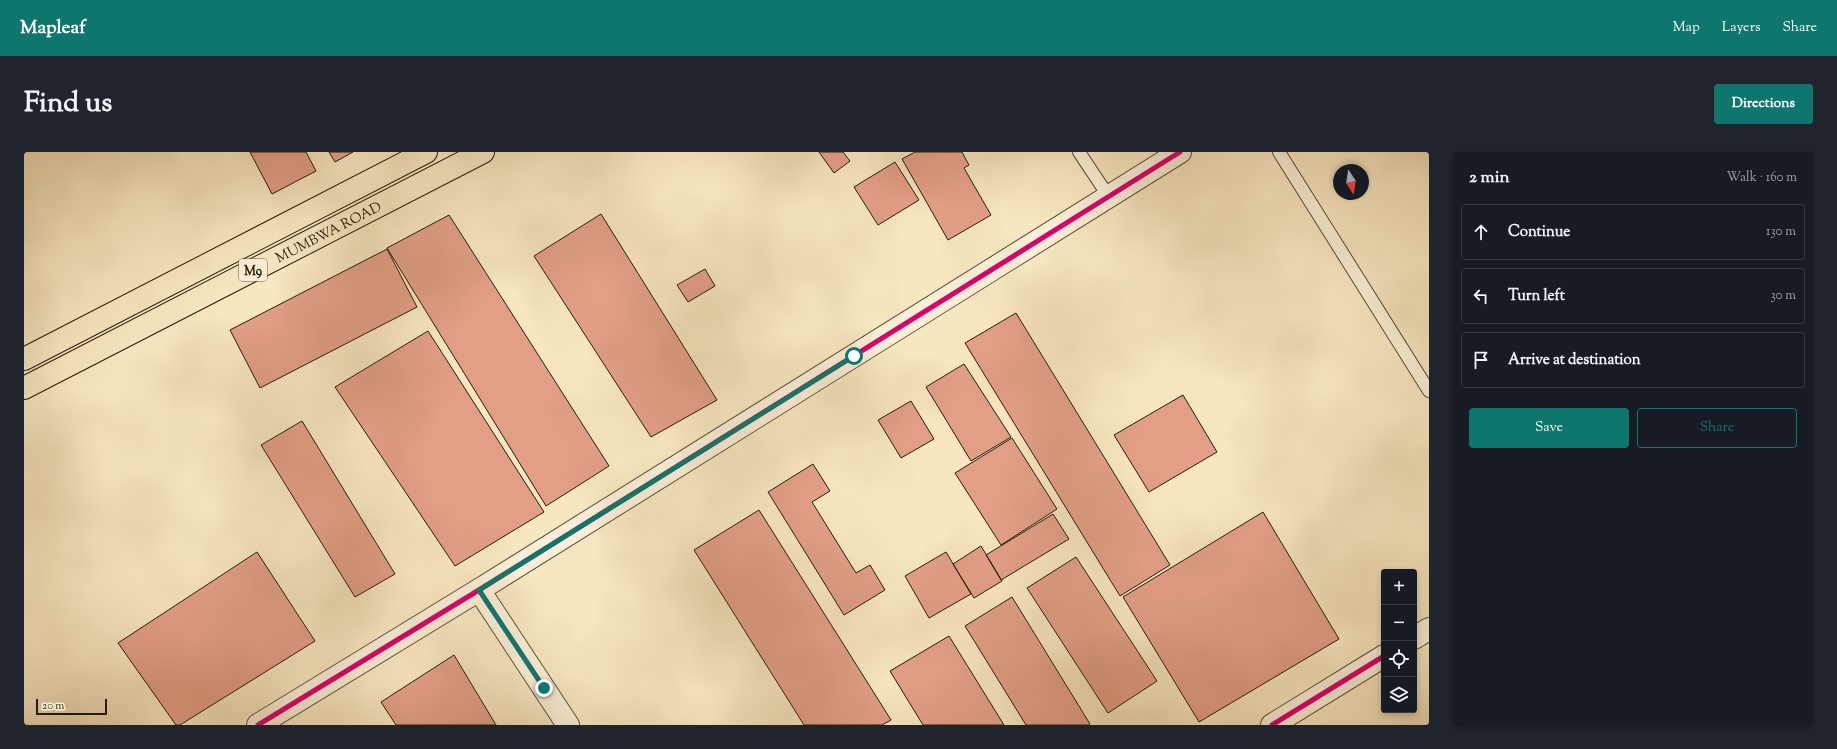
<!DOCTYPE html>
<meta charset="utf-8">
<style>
:root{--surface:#171b24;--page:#20242c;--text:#f1f3f6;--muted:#9ea1a6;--line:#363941;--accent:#0f766e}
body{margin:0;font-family:"Sorts Mill Goudy",serif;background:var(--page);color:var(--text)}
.controls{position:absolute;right:12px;bottom:12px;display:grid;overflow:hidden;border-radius:4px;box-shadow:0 2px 6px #0003}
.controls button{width:36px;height:36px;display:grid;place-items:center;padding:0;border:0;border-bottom:1px solid var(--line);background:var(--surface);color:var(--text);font:20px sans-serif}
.compass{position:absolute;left:1309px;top:12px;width:36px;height:36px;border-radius:50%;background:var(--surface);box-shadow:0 2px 6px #0003;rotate:168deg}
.scale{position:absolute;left:12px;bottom:10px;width:71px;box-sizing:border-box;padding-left:4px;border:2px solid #261a0b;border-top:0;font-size:11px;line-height:14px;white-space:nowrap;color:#261a0b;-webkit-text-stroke:3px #faefd6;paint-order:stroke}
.stop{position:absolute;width:12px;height:12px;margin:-9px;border:3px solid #0f766e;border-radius:50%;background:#fff}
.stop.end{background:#0f766e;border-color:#fff;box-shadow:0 1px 4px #0008}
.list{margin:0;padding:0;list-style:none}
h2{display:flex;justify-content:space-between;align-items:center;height:52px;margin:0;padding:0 16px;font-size:17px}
h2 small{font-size:13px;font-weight:400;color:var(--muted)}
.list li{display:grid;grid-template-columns:26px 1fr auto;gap:12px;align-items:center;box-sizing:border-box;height:56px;margin:0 8px 8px;padding:0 8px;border:1px solid var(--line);border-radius:4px}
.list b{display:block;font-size:15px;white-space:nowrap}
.list em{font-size:13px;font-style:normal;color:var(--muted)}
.actions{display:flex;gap:8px;padding:12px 16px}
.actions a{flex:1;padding:9px 0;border:1px solid var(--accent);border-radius:4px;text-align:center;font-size:14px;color:var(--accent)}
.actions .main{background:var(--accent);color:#fff}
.icon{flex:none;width:22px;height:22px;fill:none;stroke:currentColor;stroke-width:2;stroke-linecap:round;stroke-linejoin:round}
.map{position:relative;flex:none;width:1405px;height:573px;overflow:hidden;border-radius:4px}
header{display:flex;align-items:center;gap:24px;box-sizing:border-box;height:56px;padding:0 20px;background:var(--accent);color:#fff}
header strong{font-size:19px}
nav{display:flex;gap:22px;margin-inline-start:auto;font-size:14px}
.intro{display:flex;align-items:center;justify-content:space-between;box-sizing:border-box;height:96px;padding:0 24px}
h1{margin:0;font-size:28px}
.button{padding:10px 18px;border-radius:4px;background:var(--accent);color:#fff;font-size:14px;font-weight:700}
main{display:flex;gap:24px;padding:0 24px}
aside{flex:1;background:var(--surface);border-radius:4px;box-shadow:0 2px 6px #0003}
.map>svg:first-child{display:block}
</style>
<header>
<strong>Mapleaf</strong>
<nav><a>Map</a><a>Layers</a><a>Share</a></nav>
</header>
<div class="intro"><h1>Find us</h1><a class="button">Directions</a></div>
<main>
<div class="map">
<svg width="1405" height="573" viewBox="0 0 1405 573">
<rect width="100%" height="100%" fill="#f7e6c0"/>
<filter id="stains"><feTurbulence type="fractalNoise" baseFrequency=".005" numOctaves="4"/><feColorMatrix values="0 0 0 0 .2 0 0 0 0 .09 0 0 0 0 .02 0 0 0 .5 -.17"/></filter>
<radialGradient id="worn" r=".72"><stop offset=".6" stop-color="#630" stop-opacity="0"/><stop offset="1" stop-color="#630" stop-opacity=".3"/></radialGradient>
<!-- building -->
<path fill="#e29f86" stroke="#261a0b" d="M226 0H282L292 19 248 42Z
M305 0H329L311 10Z
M795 0H819L826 9 810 21Z
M891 0H938L945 13 940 16 967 63 924 88 878 7Z
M871 10 895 48 854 73 830 35Z
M577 62 693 248 627 285 510 104Z
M425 63 585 314 522 354 363 96Z
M363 97 393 155 236 236 206 178Z
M681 117 691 134 664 150 653 133Z
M992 161 1146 413 1096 444 941 191Z
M404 179 520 360 431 414 311 235Z
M940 212 987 285 947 309 902 235Z
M1159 243 1193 300 1125 340 1090 283Z
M887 249 910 287 877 306 854 268Z
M278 269 371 422 331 445 237 293Z
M988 286 1033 357 977 393 931 321Z
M789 312 806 339 788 350 832 421 846 413 861 438 820 463 744 340Z
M735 358 867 568 858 573H780L670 398Z
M1239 360 1315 487 1175 570 1099 445Z
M1029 362 1045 387 977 428 962 403Z
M957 394 978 429 950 446 929 412Z
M233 400 291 489 156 573H152L94 491Z
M922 400 947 442 905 466 881 424Z
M1052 405 1133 529 1084 561 1003 436Z
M988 445 1066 572 1065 573H1002L941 474Z
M925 484 980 573H899L866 519Z
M430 503 472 573H372L357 550Z"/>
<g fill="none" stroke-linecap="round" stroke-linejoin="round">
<defs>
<path id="lane" d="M1055 0 1085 45
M1255 0 1405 239"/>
<path id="street" d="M455 438 544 573
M1390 486 1405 477
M234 573 455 438 1156 0
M1248 573 1360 504"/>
<g id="primary">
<path d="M0 207 402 0"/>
<path id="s1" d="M0 236 459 0"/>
</g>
</defs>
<!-- lane casing -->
<use href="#lane" stroke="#5a4d38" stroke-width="14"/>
<!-- street casing -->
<use href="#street" stroke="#5a4d38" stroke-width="24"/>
<!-- primary casing -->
<use href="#primary" stroke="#261a0b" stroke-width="24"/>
<!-- lane -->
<use href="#lane" stroke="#faefd6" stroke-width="12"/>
<!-- street -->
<use href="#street" stroke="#faefd6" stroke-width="22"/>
<!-- primary -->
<use href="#primary" stroke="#f7e6c0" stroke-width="22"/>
<defs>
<path id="cycleway" d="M234 573 455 438 1156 0
M1248 573 1360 504"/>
</defs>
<!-- cycleway casing -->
<use href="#cycleway" stroke="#faefd6" stroke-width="8"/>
<!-- cycleway -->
<use href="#cycleway" stroke="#d6006c" stroke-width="5"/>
</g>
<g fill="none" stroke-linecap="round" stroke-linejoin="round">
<!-- route -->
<path stroke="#0f766e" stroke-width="5" d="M520 536 455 438 830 204"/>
</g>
<g text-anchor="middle" stroke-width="3" stroke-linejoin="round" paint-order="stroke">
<!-- shield labels -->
<rect fill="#faefd6" stroke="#665a48" stroke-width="1" x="215" y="107" width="28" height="22" rx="3"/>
<g font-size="13" font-weight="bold" fill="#261a0b">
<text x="229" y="123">M9</text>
</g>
<!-- street labels -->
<g font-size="14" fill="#261a0b" stroke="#faefd6">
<text dy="5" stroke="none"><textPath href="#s1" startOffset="342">MUMBWA ROAD</textPath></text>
</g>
</g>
<rect width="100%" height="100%" filter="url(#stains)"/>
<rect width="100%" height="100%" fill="url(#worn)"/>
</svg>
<div class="controls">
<button>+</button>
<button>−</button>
<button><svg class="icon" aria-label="locate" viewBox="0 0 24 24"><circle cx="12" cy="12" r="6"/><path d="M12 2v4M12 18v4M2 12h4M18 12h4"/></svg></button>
<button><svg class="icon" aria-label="layers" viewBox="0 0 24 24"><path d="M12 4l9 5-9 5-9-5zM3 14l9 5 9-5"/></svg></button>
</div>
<svg class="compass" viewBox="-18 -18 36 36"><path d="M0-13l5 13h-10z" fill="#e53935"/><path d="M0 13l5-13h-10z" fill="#9ea1a6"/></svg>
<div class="scale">20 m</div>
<div class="stop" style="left:830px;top:204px"></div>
<div class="stop end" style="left:520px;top:536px"></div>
</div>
<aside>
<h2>2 min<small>Walk · 160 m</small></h2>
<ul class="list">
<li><svg class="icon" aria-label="ahead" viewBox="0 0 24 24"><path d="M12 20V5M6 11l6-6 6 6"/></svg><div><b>Continue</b></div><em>130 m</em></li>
<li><svg class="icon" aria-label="left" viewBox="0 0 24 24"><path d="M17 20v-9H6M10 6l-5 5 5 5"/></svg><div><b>Turn left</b></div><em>30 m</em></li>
<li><svg class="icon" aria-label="arrive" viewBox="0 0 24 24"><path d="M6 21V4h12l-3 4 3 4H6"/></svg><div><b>Arrive at destination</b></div></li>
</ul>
<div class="actions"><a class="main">Save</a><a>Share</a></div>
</aside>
</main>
